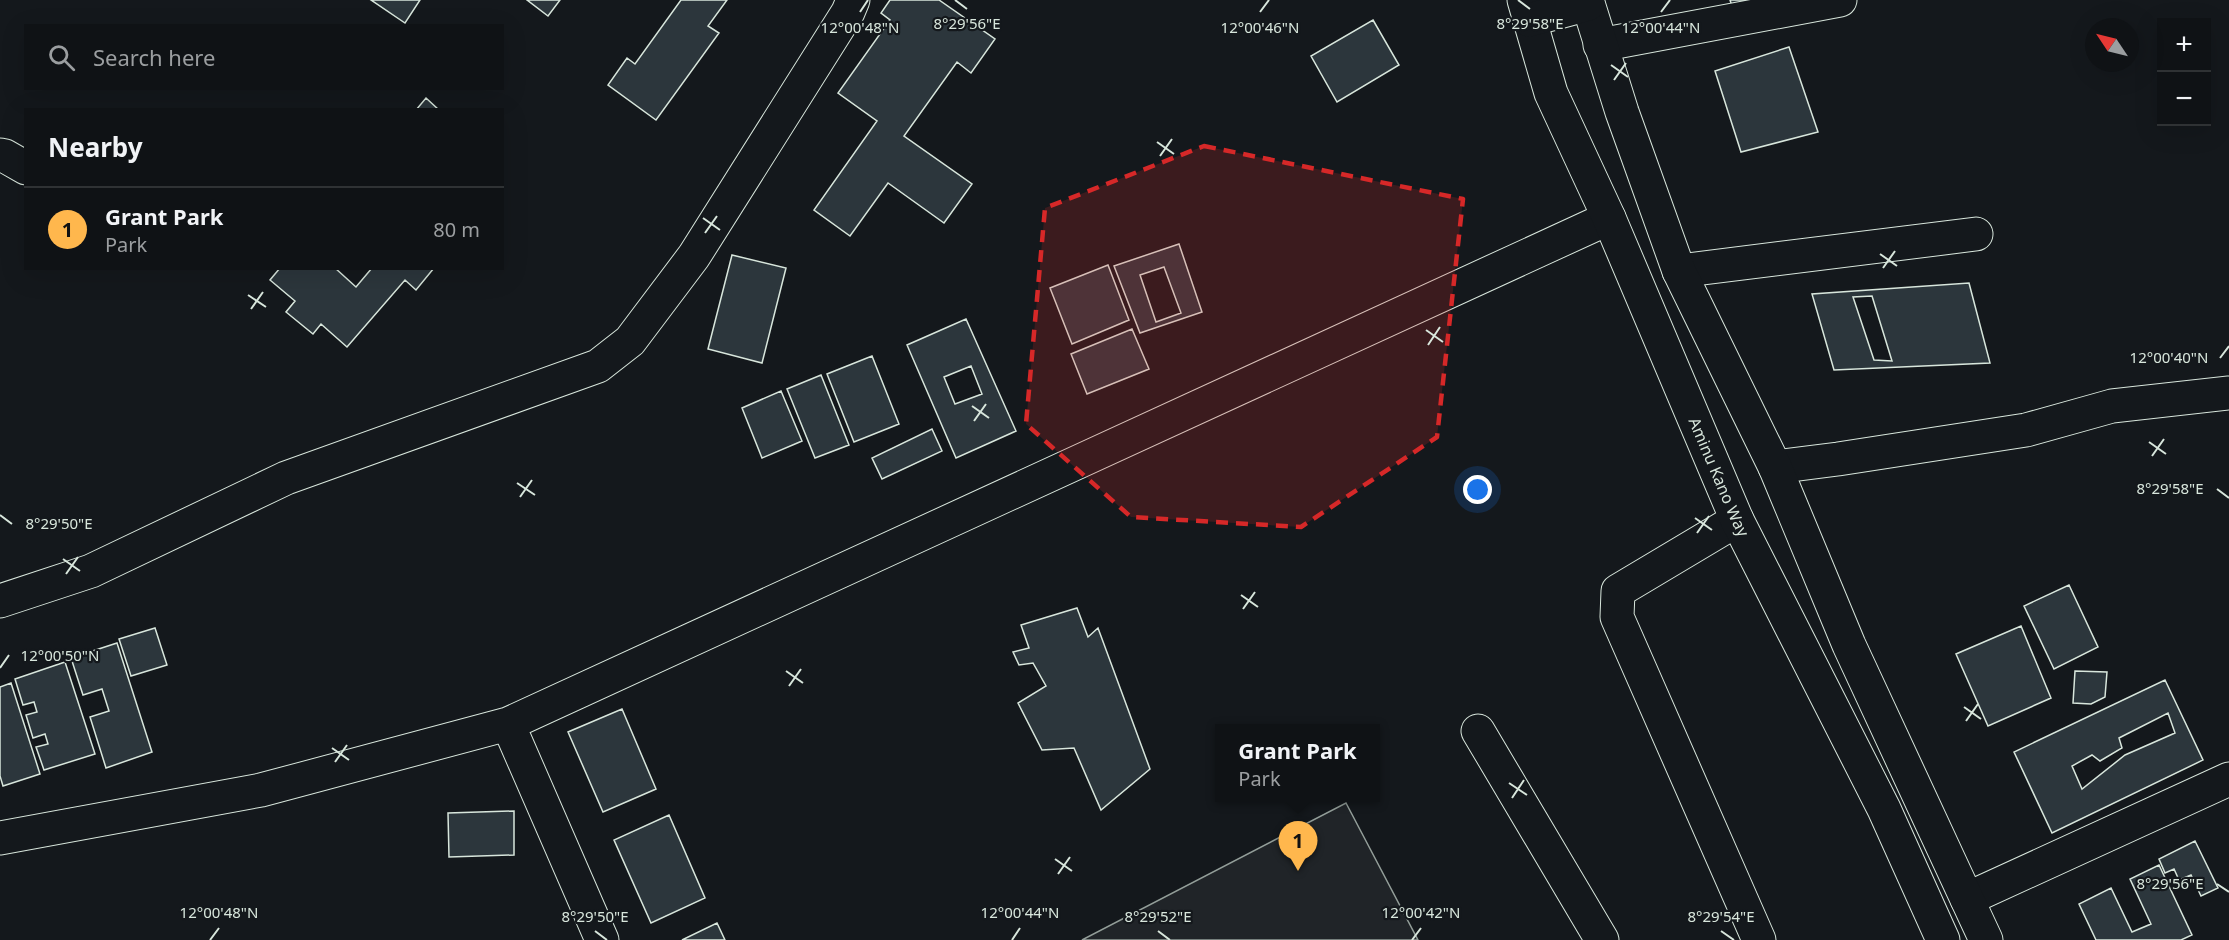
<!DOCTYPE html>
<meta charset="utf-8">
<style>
:root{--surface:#0f1215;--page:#1d2022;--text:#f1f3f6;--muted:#9b9ea0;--line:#2f3234;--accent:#ffb74d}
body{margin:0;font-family:"Noto Sans",sans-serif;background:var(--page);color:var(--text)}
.controls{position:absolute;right:18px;top:18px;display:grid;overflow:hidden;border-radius:0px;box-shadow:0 6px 24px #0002}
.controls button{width:54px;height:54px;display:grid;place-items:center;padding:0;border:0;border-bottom:2px solid var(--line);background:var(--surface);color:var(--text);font:30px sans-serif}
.compass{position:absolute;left:2085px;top:18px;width:54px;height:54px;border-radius:50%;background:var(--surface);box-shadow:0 6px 24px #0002;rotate:305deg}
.you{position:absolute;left:1478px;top:490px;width:21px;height:21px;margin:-15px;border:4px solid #fff;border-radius:50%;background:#1a73e8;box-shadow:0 0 0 9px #1a73e833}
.badge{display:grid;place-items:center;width:39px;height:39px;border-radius:50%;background:var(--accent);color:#111;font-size:20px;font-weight:700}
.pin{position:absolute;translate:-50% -50px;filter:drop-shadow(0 2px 3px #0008)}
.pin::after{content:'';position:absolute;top:32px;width:21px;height:18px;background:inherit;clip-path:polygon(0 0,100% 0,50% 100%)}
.popup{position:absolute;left:1215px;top:724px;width:165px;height:78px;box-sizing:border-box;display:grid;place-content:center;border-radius:0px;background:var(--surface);filter:drop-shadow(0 2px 4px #0005);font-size:20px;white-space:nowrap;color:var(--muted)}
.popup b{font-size:22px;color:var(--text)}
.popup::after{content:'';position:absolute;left:50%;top:100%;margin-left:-12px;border:12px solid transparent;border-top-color:var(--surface)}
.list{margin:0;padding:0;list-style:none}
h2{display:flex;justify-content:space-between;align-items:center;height:78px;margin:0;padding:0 24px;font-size:26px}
h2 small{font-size:20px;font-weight:400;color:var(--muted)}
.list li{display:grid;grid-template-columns:39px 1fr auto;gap:18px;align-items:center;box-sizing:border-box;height:84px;padding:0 24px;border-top:2px solid var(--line)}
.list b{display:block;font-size:22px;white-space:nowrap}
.list p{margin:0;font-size:20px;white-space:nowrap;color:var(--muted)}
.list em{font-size:20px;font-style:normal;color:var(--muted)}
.icon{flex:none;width:33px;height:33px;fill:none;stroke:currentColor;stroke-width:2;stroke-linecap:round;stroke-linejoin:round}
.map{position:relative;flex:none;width:2229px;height:940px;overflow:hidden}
.search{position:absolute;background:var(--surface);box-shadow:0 6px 24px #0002;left:24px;top:24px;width:480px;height:66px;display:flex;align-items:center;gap:15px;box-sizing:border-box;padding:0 21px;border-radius:0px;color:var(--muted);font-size:22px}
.panel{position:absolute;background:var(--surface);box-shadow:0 6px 24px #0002;left:24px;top:108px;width:480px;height:162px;border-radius:0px}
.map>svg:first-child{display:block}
</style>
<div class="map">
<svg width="2229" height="940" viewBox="0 0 2229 940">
<rect width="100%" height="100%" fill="#14181c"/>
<!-- green -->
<path fill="#202428" stroke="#939e99" stroke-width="1.5" d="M1346 803 1418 940H1082Z"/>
<!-- building -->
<path fill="#2c363c" stroke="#d8e6dc" stroke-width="1.5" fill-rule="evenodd" d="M371 0H420L405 23Z
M527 0H560L548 16Z
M681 0H727L708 26 719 33 656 120 608 85 627 58 635 64Z
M890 0H939L995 39 971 73 957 62 904 136 972 184 944 223 888 183 850 236 814 210 877 121 838 93 890 20 881 13Z
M1730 0H1760L1733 9Z
M1373 20 1399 65 1337 102 1311 56Z
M1789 47 1818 132 1741 152 1715 71Z
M426 98 439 110H416Z
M1179 244 1202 312 1140 333 1114 266ZM1164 267 1181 313 1156 322 1140 275Z
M732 255 786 268 762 363 708 349Z
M1108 265 1129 320 1072 344 1050 288Z
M280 268H335L356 287 372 268H434L416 290 405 280 347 347 321 324 313 334 286 312 295 301 270 280Z
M1969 283 1990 363 1834 370 1812 294ZM1872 296 1892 361 1874 360 1853 297Z
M966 319 1016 431 956 458 907 345ZM971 366 982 394 955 404 944 377Z
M1132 329 1149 369 1087 394 1071 354Z
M872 356 899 424 854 442 827 374Z
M821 375 849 445 815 458 787 389Z
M781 391 802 441 762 458 742 408Z
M932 429 942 451 882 479 872 458Z
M2069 585 2098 647 2054 669 2024 606Z
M1077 608 1088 637 1098 628 1150 769 1101 810 1074 748 1042 750 1018 703 1046 686 1033 663 1019 665 1013 652 1029 648 1021 625Z
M2021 626 2051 698 1988 726 1956 654Z
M155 628 167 665 131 676 119 639Z
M117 643 152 752 106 768 90 717 109 711 102 689 83 695 71 658Z
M65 662 95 754 44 770 36 747 48 744 45 734 33 738 26 715 37 712 34 702 23 705 15 679Z
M2075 671 2107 672 2105 697 2091 704 2073 703Z
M2165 680 2203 760 2052 833 2014 752ZM2168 713 2175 733 2125 755 2082 789 2072 766 2092 755 2100 761 2122 748 2119 738Z
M11 683 40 774 3 786 0 776V687Z
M622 709 656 789 603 812 568 732Z
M514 811V855L449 857 448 813Z
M669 815 705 898 651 923 614 840Z
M2195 841 2218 888 2201 896 2191 875 2179 880 2174 869 2165 873 2159 859Z
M2159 865 2192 935 2181 940H2096L2079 904 2111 888 2132 932 2151 924 2130 879Z
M717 923 725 940H682Z"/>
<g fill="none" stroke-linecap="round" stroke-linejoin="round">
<defs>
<path id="minor" d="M1600 45 1840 0
M0 155 5 156 26 168
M1679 271 1976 234
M1775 467 1838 459 2026 430 2112 406 2229 393
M1737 520 1618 591 1617 617 1759 940
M0 601 91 571 286 478 598 366 630 341 694 256 848 12 853 0
M508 724 602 940
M1478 731 1602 940
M0 838 261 790 508 724 1609 218
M1967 899 2229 779"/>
<g id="major">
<path id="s1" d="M1524 0 1551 93 1609 218 1737 520 1884 809 1943 940"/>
<path d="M1587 0 1622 112 1679 271 1775 467 1849 645 1986 940"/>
<path d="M1529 20 1588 4"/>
</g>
</defs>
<!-- minor casing -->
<use href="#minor" stroke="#d8e6dc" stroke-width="35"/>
<!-- major casing -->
<use href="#major" stroke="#d8e6dc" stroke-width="35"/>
<!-- minor -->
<use href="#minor" stroke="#14181c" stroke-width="33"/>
<!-- major -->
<use href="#major" stroke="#14181c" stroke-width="33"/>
</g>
<!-- marked area -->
<path fill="#d62828" fill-opacity="0.2" stroke="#d62828" stroke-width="4.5" stroke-dasharray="12 8" stroke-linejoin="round" d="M1204 146 1463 199 1437 437 1301 527 1131 517 1026 424 1045 208Z"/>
<!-- ticks -->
<path fill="none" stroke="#d8e6dc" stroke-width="2" d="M955 0 967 9M1518 0 1530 9M860 12 868 0M1260 12 1269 0M1661 12 1670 0M1611 65 1628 77M1614 80 1626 63M1157 142 1174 154M1160 156 1172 139M703 218 720 230M705 233 717 216M1880 254 1897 266M1883 268 1895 251M248 295 266 307M251 309 263 292M1426 330 1443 342M1428 345 1440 327M2220 358 2229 346M972 406 989 418M974 421 986 404M2149 442 2166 454M2152 456 2164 439M517 483 535 495M2217 489 2229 498M520 497 532 480M0 515 12 524M1695 518 1712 530M1697 533 1709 516M63 559 80 571M66 574 78 557M1241 595 1258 607M1243 609 1255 592M0 668 9 655M786 671 803 683M789 686 801 669M1964 707 1981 719M1966 721 1978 704M332 748 349 760M335 762 347 745M1509 783 1527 795M1512 798 1524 780M1055 859 1072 871M1058 874 1070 857M2217 884 2229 892M595 931 607 940M1158 931 1170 940M1721 931 1734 940M210 940 219 928M1012 940 1020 928M1412 940 1421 928"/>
<g text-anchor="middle" stroke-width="4.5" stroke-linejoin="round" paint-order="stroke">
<!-- street labels -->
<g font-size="16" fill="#d8e6dc" stroke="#14181c">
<text dy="6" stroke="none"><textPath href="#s1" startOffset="516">Aminu Kano Way</textPath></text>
</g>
</g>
<g font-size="15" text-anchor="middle" fill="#d8e6dc" stroke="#14181c" stroke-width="4.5" stroke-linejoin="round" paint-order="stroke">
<text x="967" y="29">8°29'56"E</text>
<text x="1530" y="29">8°29'58"E</text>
<text x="860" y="33">12°00'48"N</text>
<text x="1260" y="33">12°00'46"N</text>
<text x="1661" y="33">12°00'44"N</text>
<text x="2169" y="363">12°00'40"N</text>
<text x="2170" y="494">8°29'58"E</text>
<text x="59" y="529">8°29'50"E</text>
<text x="60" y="661">12°00'50"N</text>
<text x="2170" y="889">8°29'56"E</text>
<text x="219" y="918">12°00'48"N</text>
<text x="1020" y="918">12°00'44"N</text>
<text x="1421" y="918">12°00'42"N</text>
<text x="595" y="922">8°29'50"E</text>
<text x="1158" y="922">8°29'52"E</text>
<text x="1721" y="922">8°29'54"E</text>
</g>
</svg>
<div class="controls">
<button>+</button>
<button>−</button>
</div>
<svg class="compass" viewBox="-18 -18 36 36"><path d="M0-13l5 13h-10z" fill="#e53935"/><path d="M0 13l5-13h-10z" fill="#9b9ea0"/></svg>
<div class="you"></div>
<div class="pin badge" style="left:1298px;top:871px">1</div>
<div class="popup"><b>Grant Park</b>Park</div>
<div class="search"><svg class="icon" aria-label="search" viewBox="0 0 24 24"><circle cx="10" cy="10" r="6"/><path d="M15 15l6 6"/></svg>Search here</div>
<section class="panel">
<h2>Nearby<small></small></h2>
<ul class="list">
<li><span class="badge">1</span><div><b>Grant Park</b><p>Park</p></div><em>80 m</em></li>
</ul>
</section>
</div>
